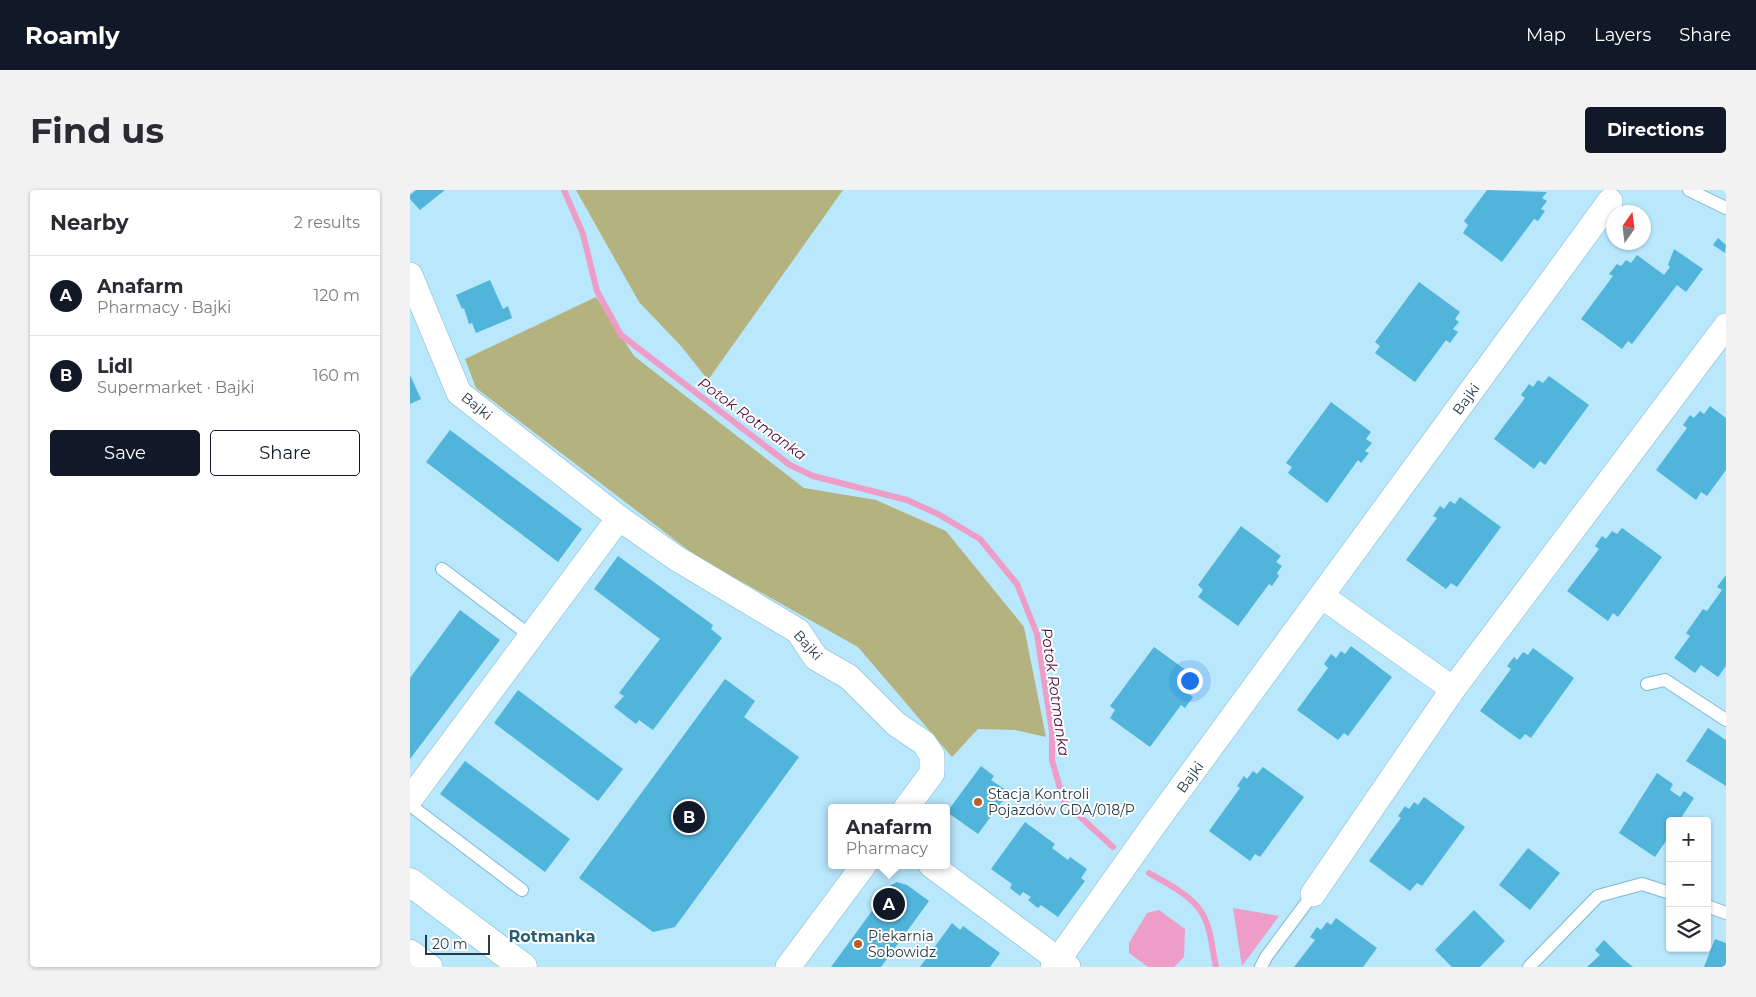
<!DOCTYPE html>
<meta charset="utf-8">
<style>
:root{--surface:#fff;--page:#f2f2f3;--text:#2b2b33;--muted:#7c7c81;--line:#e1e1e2;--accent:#111827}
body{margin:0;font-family:Montserrat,sans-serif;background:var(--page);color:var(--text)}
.controls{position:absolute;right:15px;bottom:15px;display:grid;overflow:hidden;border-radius:5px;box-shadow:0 1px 4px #0004}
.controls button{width:45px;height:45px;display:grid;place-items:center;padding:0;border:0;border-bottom:1px solid var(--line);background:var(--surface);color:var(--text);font:25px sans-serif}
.compass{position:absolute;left:1196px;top:15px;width:45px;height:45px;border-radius:50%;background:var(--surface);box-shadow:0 1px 4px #0004;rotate:14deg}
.scale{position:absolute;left:15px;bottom:12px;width:65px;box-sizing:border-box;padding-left:5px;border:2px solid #253c46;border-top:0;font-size:14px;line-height:18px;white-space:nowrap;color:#253c46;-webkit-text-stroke:4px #fff;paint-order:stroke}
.you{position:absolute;left:779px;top:490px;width:18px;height:18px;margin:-12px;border:4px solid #fff;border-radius:50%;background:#1a73e8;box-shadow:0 0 0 8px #1a73e833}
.badge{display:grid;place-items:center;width:32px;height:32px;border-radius:50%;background:var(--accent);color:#fff;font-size:16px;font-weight:700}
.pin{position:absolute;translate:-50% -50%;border:2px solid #fff;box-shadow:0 1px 5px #0006}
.popup{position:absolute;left:418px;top:614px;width:122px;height:65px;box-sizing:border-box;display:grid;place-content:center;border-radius:5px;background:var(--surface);filter:drop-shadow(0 1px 4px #0005);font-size:16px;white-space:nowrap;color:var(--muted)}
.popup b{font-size:19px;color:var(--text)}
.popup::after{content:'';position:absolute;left:50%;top:100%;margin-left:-10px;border:10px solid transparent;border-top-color:var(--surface)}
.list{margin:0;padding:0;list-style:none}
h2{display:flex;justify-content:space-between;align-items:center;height:65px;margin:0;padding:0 20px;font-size:21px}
h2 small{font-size:16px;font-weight:400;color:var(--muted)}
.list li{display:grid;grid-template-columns:32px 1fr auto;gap:15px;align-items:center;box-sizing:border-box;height:80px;padding:0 20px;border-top:1px solid var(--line)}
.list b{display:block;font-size:19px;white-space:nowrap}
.list p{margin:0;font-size:16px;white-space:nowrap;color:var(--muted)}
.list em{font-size:16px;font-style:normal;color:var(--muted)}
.actions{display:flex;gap:10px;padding:15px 20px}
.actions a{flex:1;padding:11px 0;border:1px solid var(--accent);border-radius:5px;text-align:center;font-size:18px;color:var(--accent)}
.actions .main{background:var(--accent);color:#fff}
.icon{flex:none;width:28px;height:28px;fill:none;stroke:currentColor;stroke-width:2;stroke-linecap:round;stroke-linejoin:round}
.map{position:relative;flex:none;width:1316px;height:777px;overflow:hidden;border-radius:5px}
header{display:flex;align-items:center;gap:30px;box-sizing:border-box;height:70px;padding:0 25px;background:var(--accent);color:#fff}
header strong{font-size:24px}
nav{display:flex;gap:28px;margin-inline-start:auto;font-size:18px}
.intro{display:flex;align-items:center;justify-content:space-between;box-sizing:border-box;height:120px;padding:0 30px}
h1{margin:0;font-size:35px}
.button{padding:12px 22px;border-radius:5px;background:var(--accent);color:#fff;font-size:18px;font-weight:700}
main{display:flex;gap:30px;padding:0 30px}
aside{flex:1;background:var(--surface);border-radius:5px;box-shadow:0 1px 4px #0004}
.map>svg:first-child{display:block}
</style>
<header>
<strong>Roamly</strong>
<nav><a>Map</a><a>Layers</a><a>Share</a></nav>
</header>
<div class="intro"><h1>Find us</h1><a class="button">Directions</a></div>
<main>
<aside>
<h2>Nearby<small>2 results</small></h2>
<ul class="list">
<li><span class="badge">A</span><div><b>Anafarm</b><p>Pharmacy · Bajki</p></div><em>120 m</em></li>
<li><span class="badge">B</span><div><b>Lidl</b><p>Supermarket · Bajki</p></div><em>160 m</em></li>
</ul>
<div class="actions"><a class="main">Save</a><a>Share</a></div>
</aside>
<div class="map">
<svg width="1316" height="777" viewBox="0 0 1316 777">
<rect width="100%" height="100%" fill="#b9e7fc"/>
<!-- green -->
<path fill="#b4b380" d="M166 0H433L298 190 271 156 229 112Z
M186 107 224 166 394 298 466 310 536 341 614 437 636 547 605 540 568 539 542 567 448 457 286 366 66 198 55 169Z"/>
<!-- water -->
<path fill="#ed9dc7" d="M823 718 869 726 832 776Z
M749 720 775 739 774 767 764 777H738L719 763V753L737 723Z"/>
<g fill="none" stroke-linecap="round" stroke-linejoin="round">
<!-- stream -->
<path stroke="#ed9dc7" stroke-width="6" d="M154 0 173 44 187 101 211 145 380 275 403 286 497 310 528 324 570 349 607 394 627 444 642 541V570L654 612 703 657
M739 683C756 693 779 704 790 720 801 735 802 759 806 777"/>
</g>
<!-- building -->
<path fill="#51b4db" d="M6 0H35L10 20 0 9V5Z
M1077 0 1137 2 1132 8 1137 11 1131 19 1135 21 1128 31 1124 29 1092 72 1053 43 1058 35 1054 31Z
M1308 48 1316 55 1315 63 1303 55Z
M1264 59 1293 79 1276 102 1267 95 1222 154 1218 151 1212 159 1171 129 1203 86 1199 84 1207 74 1211 76 1216 70 1221 73 1227 65 1254 85 1260 77 1258 75Z
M80 90 93 119 98 116 102 128 66 143 62 133 59 134 54 118 52 119 46 105Z
M1009 92 1050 122 1045 129 1049 132 1043 139 1048 142 1040 153 1036 150 1005 192 965 163 970 156 965 152Z
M0 185 11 209 0 214Z
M1139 186 1179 215 1135 275 1130 271 1124 279 1084 249 1115 208 1111 205 1119 194 1123 197 1128 190 1133 193Z
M921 212 961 242 956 249 962 253 955 261 959 263 951 273 948 270 917 313 878 283 882 277 876 273Z
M1300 216 1316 228V280L1297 306 1291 302 1286 310 1246 280 1277 238 1273 235 1280 225 1284 228 1290 221 1294 224Z
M40 240 172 339 148 372 16 272Z
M1050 307 1091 337 1047 397 1041 393 1036 399 996 370 1027 328 1023 326 1030 316 1034 319 1040 311 1045 314Z
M831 336 871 366 866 372 872 376 867 383 869 386 862 396 859 394 828 436 788 407 793 400 788 395Z
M1212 338 1252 367 1208 427 1203 423 1198 431 1157 401 1189 359 1185 356 1192 346 1196 349 1202 341 1207 344Z
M208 366 303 435 301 439 312 448 243 540 229 530 226 534 204 517 214 506 209 503 250 449 184 399Z
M1316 385V476L1308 487 1291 475 1285 483 1264 468 1280 446 1276 443 1293 419 1297 421 1312 400 1307 397Z
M50 420 90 450 0 569V488Z
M941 456 982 487 938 546 934 543 928 550 887 520 918 478 914 474 921 464 926 468 931 461 935 464Z
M744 457 784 486 778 493 784 497 779 504 783 507 775 518 771 515 740 557 700 528 705 520 700 516Z
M1123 458 1164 488 1121 548 1115 544 1110 550 1070 521 1101 479 1097 476 1104 467 1107 470 1113 462 1118 465Z
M315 489 345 511 334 527 389 567 265 737 243 742 169 688Z
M108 500 213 579 188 611 84 533Z
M1298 538 1316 550V596L1276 571Z
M55 571 160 649 135 682 30 604Z
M571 576 584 586 581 590 599 602 568 644 537 622Z
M853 577 894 607 850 667 845 664 840 671 799 641 830 598 827 596 834 586 837 589 843 581 847 584Z
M1247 583 1263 594 1260 600 1270 607 1274 601 1284 608 1269 631H1260V645L1245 667 1209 643Z
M1014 607 1055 637 1012 696 1007 693 1000 701 959 671 991 628 988 626 995 616 999 619 1004 612 1008 615Z
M615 632 645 654 642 658 658 670 660 667 677 679 671 688 675 691 648 727 631 715 628 718 618 710 621 707 613 702 610 706 600 698 602 694 581 679Z
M1118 658 1150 683 1120 720 1089 695Z
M487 692 497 695 519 711 471 777H421L481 695Z
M1064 720 1095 751 1070 777H1042L1025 760Z
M926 728 967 758 953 777H884L905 750 900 747 907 737 911 740 917 732 921 735Z
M542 733 550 740 553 736 590 763 580 777H510Z
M1305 749 1316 753V777H1294Z
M1194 750 1213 769 1223 777H1177L1190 765 1185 760Z"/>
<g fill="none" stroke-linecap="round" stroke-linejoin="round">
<defs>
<path id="service" d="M1279 0 1316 18
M32 379 122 447
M1237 494 1255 490 1316 530
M0 615 112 700
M1297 716 1316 723
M851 777 856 767 903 704
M1119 777 1188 706 1232 694 1260 703"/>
<path id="minor" d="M0 85 49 203 209 328 266 368 388 441 406 468 439 487 486 534 514 553 522 565V583L496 618
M913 407 1043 499
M0 609 209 328
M521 675 658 777
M903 704 1043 499 1316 136
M0 762 20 777
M378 777 454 675
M643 777 743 636 1200 11"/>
<path id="secondary" d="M0 692 113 777"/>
</defs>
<!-- service casing -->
<use href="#service" stroke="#7fb8d1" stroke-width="14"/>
<!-- minor casing -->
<use href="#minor" stroke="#7fb8d1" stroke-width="26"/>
<!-- secondary casing -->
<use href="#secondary" stroke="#7fb8d1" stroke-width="29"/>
<!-- service -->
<use href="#service" stroke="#fff" stroke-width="12"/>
<!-- minor -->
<use href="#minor" stroke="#fff" stroke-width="25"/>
<!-- secondary -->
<use href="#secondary" stroke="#fff" stroke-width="28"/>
</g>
<!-- markers -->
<g fill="#bf5d23" stroke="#fff" stroke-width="2">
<circle cx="568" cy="612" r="5"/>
<circle cx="448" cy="754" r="5"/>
</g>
<g text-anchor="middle" stroke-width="4" stroke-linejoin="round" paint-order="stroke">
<!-- street labels -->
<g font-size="14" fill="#253c46" stroke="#fff">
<text transform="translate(1056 209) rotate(-54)" y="5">Bajki</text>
<text transform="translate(67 216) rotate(39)" y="5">Bajki</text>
<text transform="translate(398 455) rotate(48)" y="5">Bajki</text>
<text transform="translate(780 587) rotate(-54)" y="5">Bajki</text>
</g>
<!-- poi labels -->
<g font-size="14" fill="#253c46" stroke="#fff" text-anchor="start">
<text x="578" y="609">Stacja Kontroli<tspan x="578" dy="16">Pojazdów GDA/018/P</tspan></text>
<text x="458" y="751">Piekarnia<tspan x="458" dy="16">Sobowidz</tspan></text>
</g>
<!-- water labels -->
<g font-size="15" font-style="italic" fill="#530f3a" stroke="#fff">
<text transform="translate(342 229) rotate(36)" y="5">Potok Rotmanka</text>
<text transform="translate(645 502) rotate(82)" y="5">Potok Rotmanka</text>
</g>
<!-- quarter labels -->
<g font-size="16" font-weight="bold" fill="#265f75" stroke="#fff">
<text x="142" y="752">Rotmanka</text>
</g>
</g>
</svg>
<div class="controls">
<button>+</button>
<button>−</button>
<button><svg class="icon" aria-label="layers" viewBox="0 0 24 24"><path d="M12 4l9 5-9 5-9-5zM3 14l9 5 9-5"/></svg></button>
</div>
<svg class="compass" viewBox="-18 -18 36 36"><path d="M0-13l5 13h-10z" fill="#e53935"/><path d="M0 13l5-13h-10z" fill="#7c7c81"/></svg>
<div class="scale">20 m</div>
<div class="you"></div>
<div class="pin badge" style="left:479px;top:714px">A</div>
<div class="popup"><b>Anafarm</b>Pharmacy</div>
<div class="pin badge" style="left:279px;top:627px">B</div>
</div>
</main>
